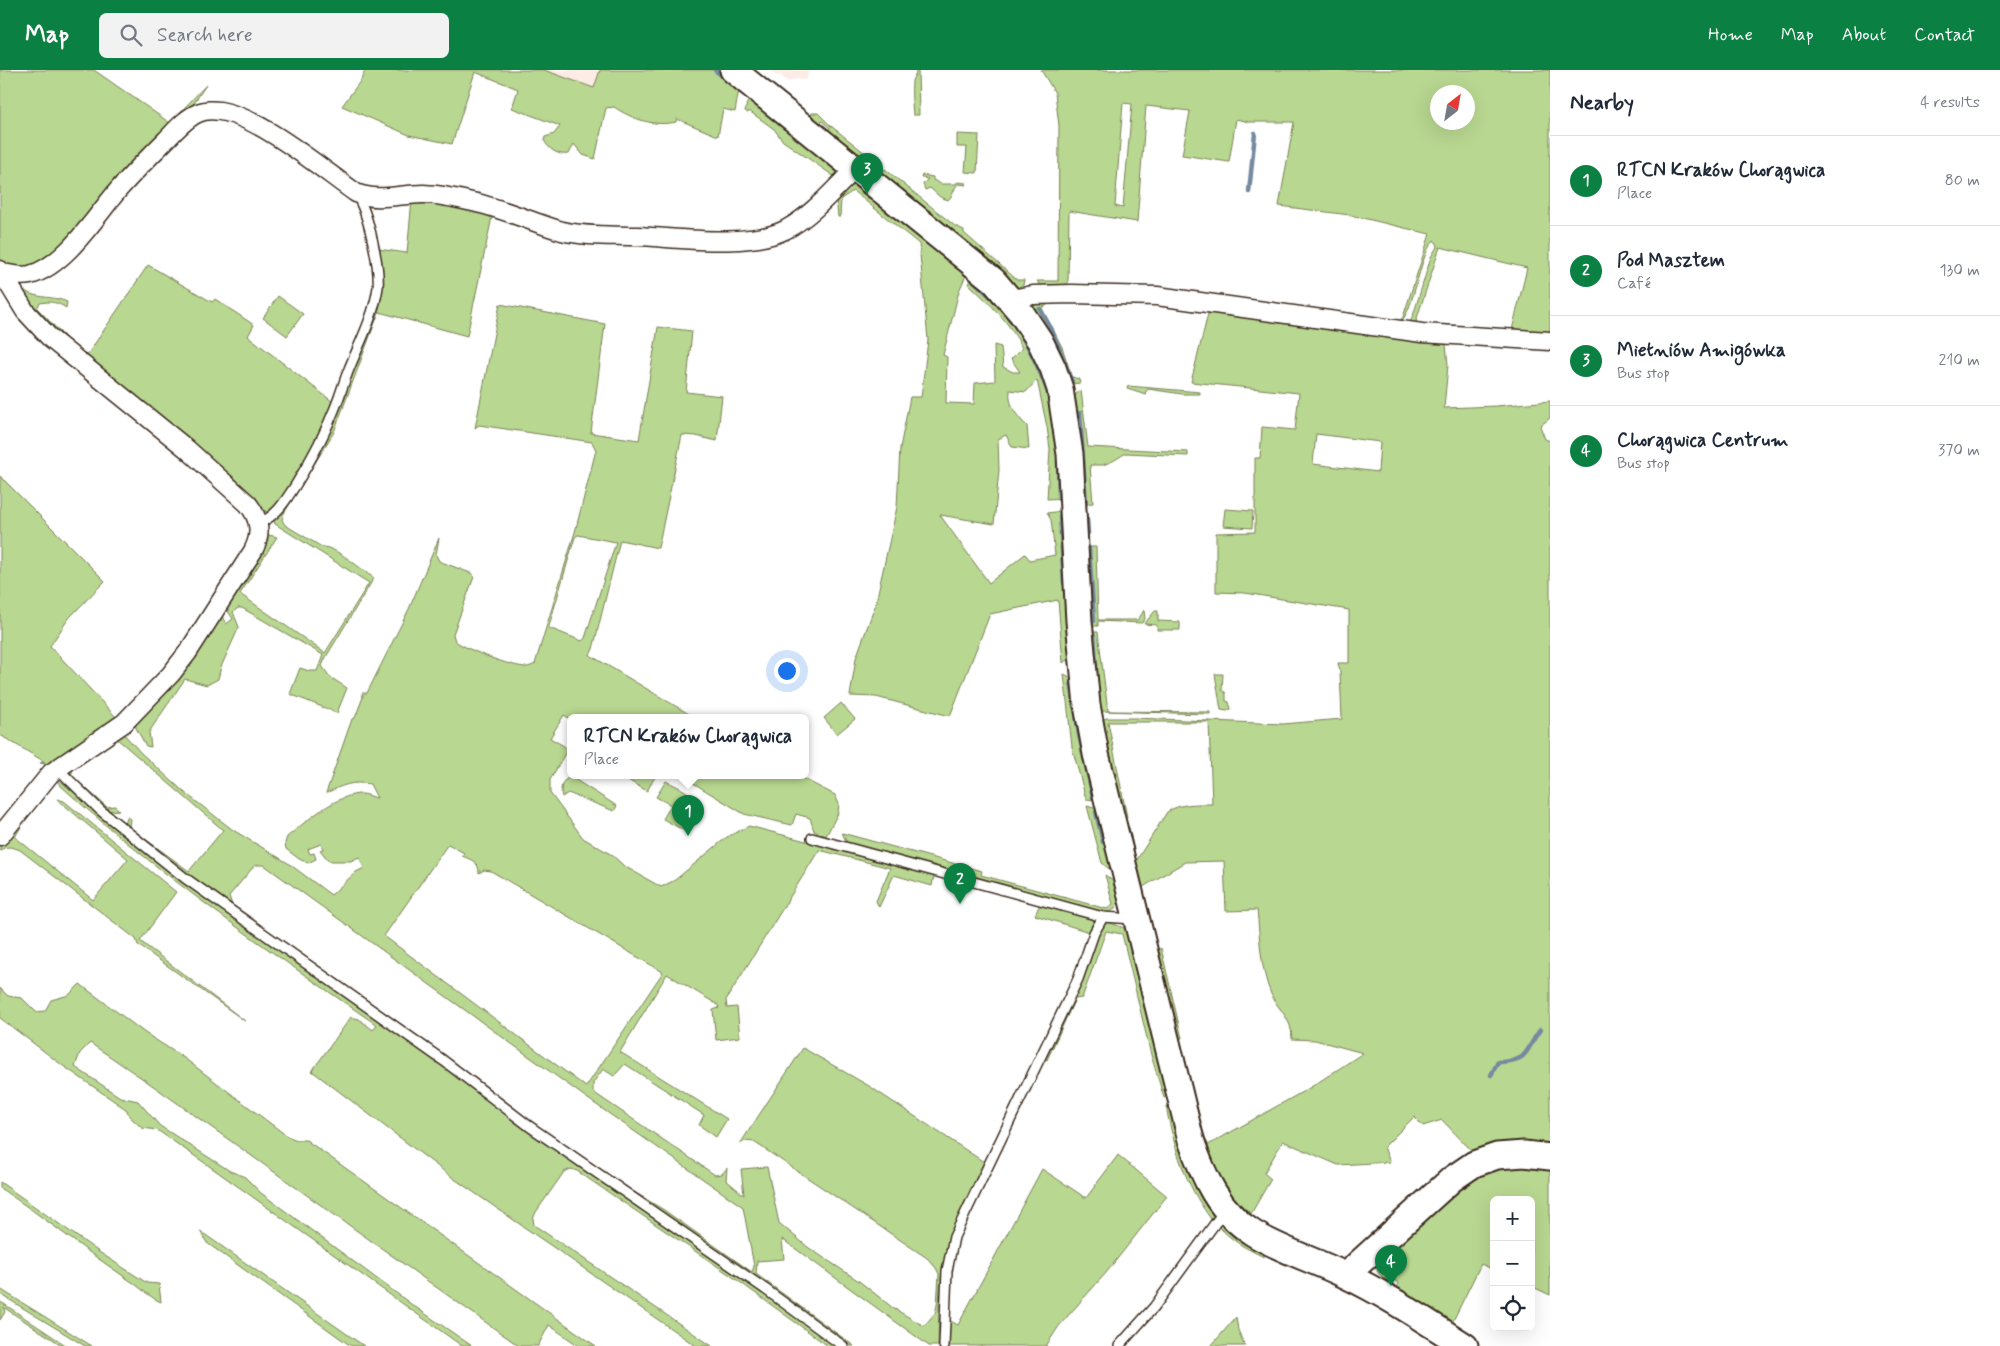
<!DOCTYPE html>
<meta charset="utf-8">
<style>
:root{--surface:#fff;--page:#f2f2f3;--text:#1f2937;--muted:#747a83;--line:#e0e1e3;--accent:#0b8043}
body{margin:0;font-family:Mynerve,sans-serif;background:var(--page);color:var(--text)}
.controls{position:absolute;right:15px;bottom:15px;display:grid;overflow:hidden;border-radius:8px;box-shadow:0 5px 20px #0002}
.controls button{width:45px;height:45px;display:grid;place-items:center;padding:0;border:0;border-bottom:1px solid var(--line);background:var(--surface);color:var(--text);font:25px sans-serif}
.compass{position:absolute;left:1430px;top:15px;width:45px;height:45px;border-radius:50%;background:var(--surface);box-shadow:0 5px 20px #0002;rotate:31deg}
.you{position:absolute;left:786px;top:600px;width:18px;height:18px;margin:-12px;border:4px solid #fff;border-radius:50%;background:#1a73e8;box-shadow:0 0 0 8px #1a73e833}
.badge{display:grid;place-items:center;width:32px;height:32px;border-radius:50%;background:var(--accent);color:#fff;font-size:16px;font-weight:700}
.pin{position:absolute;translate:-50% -41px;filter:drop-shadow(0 1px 2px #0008)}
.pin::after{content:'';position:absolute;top:26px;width:18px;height:15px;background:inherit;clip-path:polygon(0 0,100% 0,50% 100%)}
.popup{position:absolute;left:567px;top:644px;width:242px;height:65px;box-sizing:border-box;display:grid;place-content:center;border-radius:8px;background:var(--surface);filter:drop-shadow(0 1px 4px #0005);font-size:16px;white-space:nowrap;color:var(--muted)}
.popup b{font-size:19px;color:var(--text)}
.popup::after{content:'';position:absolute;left:50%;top:100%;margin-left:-10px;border:10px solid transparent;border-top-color:var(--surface)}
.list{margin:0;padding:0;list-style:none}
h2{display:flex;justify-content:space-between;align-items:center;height:65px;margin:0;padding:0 20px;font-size:21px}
h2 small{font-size:16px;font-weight:400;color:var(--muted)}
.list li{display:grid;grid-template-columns:32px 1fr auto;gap:15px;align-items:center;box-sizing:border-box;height:90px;padding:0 20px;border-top:1px solid var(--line)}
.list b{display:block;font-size:19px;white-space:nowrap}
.list p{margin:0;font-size:16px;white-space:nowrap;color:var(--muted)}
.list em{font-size:16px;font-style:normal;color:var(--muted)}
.icon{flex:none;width:28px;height:28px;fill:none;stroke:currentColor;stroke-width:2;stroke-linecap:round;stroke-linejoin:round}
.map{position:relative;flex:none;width:1550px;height:1276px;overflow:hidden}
header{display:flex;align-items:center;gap:30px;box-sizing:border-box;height:70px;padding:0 25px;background:var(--accent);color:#fff}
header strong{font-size:24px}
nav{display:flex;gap:28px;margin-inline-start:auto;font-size:18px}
.search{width:350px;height:45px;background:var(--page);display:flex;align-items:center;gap:12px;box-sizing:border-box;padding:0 18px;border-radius:8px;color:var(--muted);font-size:19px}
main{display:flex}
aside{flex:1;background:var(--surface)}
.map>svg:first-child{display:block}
</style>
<header>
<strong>Map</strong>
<div class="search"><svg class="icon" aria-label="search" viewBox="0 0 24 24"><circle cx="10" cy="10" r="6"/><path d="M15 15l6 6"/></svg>Search here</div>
<nav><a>Home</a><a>Map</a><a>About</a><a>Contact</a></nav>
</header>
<main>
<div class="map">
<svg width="1550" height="1276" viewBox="0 0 1550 1276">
<rect width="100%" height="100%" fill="#fff"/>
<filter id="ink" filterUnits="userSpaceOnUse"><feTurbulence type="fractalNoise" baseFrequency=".02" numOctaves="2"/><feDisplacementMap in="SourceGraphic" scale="10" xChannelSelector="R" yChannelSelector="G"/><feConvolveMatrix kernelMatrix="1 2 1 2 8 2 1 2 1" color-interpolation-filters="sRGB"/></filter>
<g filter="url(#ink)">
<!-- built -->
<path fill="#fcece5" d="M544 0H600L595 18Z
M768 0H809L806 10 795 9 788 12 780 5 778 6Z"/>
<!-- green -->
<path fill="#b8d790" stroke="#7a8057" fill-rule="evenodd" d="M0 0H94L170 53 206 15 190 39 62 179 28 201 0 194Z
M365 0H544L594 18 600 0H721L741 18 738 25 735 42 723 39 718 66 677 49 676 52C654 57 632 49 614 37L606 38 595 89 583 85 574 74 569 84C558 86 548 79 544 70L545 67 554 64 560 56 512 38 518 19 475 2 452 74 409 65 342 36 361 10Z
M916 0H918L919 45H913C912 35 911 22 912 11 913 7 916 5 916 0Z
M1041 0H1550V267H1511L1432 260V258L1511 264 1527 198 1440 177 1416 251 1419 254 1414 258H1407L1413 246 1431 187 1438 175 1434 170C1417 189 1415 245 1397 255L1384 254 1381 248 1389 253H1398L1403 247 1430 164 1350 145 1279 136 1294 52H1249L1236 49 1229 92 1182 85 1190 41 1146 36 1137 152 1069 141 1068 212C1062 222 1053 222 1042 219L1037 211H1058L1059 56 1055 23ZM1438 22H1468V52H1438ZM1123 33 1132 34 1123 138 1115 136Z
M752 27 838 97V107L814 131 800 139C793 158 770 159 752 162L793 149C797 139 804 136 812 130 821 124 828 114 835 107L783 71 774 59 749 41 748 43 745 41 747 33Z
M812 43H818L831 56 875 91 866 93 825 64 830 58 822 51 817 57 808 48Z
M957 64 979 65 977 103 965 102 967 77H957Z
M885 99 955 156 964 160V163L1017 210H1024L1023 215 1017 218 1011 216 879 104Z
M922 105 933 107V110L941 114H955L958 112 966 113V115L958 114C953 119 954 125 948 130L940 127 930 118 925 120 923 114 928 109 921 108Z
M850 111 867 116 862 123 869 129 874 122 967 203 959 221 943 285 947 287 946 333 974 334 975 313 995 311 994 275 1001 277 1003 297 1013 302H1020L1011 289 1022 278C1010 252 989 233 969 214L972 207 1000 228 1052 316 1066 428 1047 429 1050 379 1047 357 1037 310 1026 322 1010 320C1008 336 1017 346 1027 356L1029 379 1012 377 1006 365 998 369 999 400 994 454 940 445 989 513 1025 484 1030 490 1055 485 1051 450 1047 443 1062 441 1072 586 1063 593 1058 530 990 544 950 646 876 627 850 626 856 588 875 536 897 437 900 378 910 327H921L928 270 919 174 853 121 841 129 840 147H838L836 128Z
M412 129H426L616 170V175L576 172 492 147 467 266 379 242 334 362 283 445 282 450 285 455 322 477C335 476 362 500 374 508L326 587 322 596 330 607 347 618 337 643 290 624 300 598 309 601H317L323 585 242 538H238L233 542 239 557 221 597 218 609 207 615 185 609 149 662 151 677 146 676 136 658 135 653 219 544 222 546 226 554 233 549 228 541 227 533 265 468 269 465 277 467 240 524 325 583 369 513 275 454 274 451 297 417 381 223 382 208 378 179 407 183Z
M148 195 212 232 215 229 254 255 248 266 333 332 330 347 289 419 270 442 264 441C256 425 212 386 196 380L58 271 18 219C25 219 28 224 34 225 45 228 56 227 67 232L66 238C57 232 51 231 40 233L37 238 85 288Z
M278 226 303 244 287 266 263 248Z
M1039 233 1047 235 1042 238 1062 277 1072 307 1079 309 1080 313 1071 314 1033 239 1034 236Z
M500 234 605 254 591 363 639 370 658 257 692 261 686 322 722 326 717 371 696 366 682 365 658 478 620 470 593 579 590 585 694 647 570 649 564 645 550 668 564 676 567 680 550 710V723L583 768 612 785 624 796 661 817 675 810 727 767 749 756 934 805 932 816 894 805 879 837 876 831 890 798 819 780 726 930 727 938 737 937 740 967 716 970 713 940 719 938 718 935 667 904 620 982 727 1049 716 1067 699 1055 704 1045 625 994 614 1006 603 999 593 1013V1022L715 1105 722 1104 727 1098 726 1110 744 1125 741 1099 767 1097 779 1153 809 1178 859 1211 893 1238 924 1256 935 1243 937 1235 939 1204 936 1198 927 1188 754 1072 745 1071 740 1074 803 978 869 1016 984 1092C968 1125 950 1159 943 1196 938 1222 939 1250 938 1276H929L782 1169 784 1189 757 1191 756 1204 854 1276H848L815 1250 507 1037 407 960 239 844 125 756 127 747 130 749 129 757 189 801 223 760 116 668 72 700V706L107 737 115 736 119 740 107 741 90 726 70 705 69 699 82 686 118 663H123L141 683 184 722 233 760 288 793 331 825 356 802 364 798 359 787 351 791H329L320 780 323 779 321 774 308 779 310 784 314 783 316 789 308 793 299 789 286 779 285 773 287 767C305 752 338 723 362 724 367 724 372 727 377 728L370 714C351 711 344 715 326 723L352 649 355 648 363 627 362 623H367L409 539 439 468 436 485 439 491 473 504 474 507 453 564 455 571C468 580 511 597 527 597 529 597 533 595 535 594L575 462 596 380 592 372 479 355 475 358ZM578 465 616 472 585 568 582 571 549 558V556L575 467ZM448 774 464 783 462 786C472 790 479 792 479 803L484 800 491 801 663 902 586 1017 384 866ZM255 795H264L588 1029 743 1137 754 1196 752 1202 664 1140 631 1120 533 1053 428 973 232 835 229 826Z
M1210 236 1446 272 1448 274H1446L1448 295 1444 338 1496 336 1550 331V348L1540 356 1545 369 1550 371V1080L1456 1095 1471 1080 1442 1050 1423 1056 1414 1047 1384 1077 1390 1092 1338 1095 1283 1071 1264 1103 1271 1109 1248 1149 1212 1104 1196 1041 1208 1075 1311 1017 1363 983 1315 970 1292 969C1292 947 1279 942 1271 924 1260 898 1260 868 1257 840L1226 841 1224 791 1185 792 1143 817 1136 814 1126 759 1129 757 1136 791 1167 742C1180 733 1196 734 1212 734L1209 652H1108L1127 747 1119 744 1098 650 1107 648H1135L1283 654 1342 649 1340 602 1338 593H1349V540L1245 523 1216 522V463L1255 462V388H1260L1262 357 1295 360 1299 323 1191 312ZM1316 364 1380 372 1378 402 1313 394Z
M1128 316 1200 322V324H1182L1148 319 1145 323 1146 325 1127 319Z
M1081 320 1088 377 1188 382V386L1126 383 1113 391 1103 395H1090L1093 433 1083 434 1074 333 1075 325Z
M0 406 105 511 69 548 50 576 116 647 143 622 136 635 50 695 40 693 45 692 0 665Z
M1225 439 1253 441 1252 458 1223 456Z
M1083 477H1096L1098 550H1138L1144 540 1145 549 1142 553 1098 551V556H1091Z
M1155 541H1158V551L1180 552V560H1157V555L1144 554Z
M1091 562H1098L1108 641 1210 642V644L1100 641Z
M1064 604 1074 609 1095 730 1086 729 1072 677Z
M1215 604H1223L1222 620 1226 623V631L1229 632 1231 639 1227 641 1221 640Z
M841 633 855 649 837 664 824 648Z
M619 705H656L647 721Z
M680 705H796L835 725 839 734 838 743 826 766 814 761 810 748 796 744 792 755 744 744Z
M571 707 617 736 614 741 568 723 562 727C560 717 561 710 571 707Z
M57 708 92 738 185 812 244 855 386 953 838 1276H828L730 1205 577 1101 571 1099 564 1102 536 1142 533 1149 534 1155 712 1276H696L453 1108 312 1001 351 947 359 949 373 960 377 955C268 880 159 805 61 716L55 709Z
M666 711C674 715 697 724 695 735 694 743 686 753 683 760L663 749 671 735 656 727Z
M57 729 64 731 176 822 140 871 245 951 138 875 136 869 20 780C12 777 6 775 0 781V773L20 747 25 750 15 767 93 830 128 789Z
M1087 736 1094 738 1101 742 1114 803 1102 793Z
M842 763 982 801 981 805 1107 839 1113 834 1105 805C1108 807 1112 810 1114 813 1122 825 1119 844 1103 843L855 776 847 773Z
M1040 834 1095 848 1089 862 1035 845Z
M1108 852 1127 859 1170 1025 1164 1028 1151 985 1122 864 1106 861 1082 928 1075 929 1047 990 1044 989C1056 966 1068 943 1078 919 1086 900 1091 865 1108 852Z
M1161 878 1182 968 1176 969 1153 884Z
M80 914 145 963 184 988 287 1066 297 1070H306L596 1276H579L549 1255 538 1276H519L149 1013 90 973 80 983 75 997 120 1027 138 1031 160 1056 230 1101 245 1107 261 1123 411 1234 472 1276H462L212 1098 157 1060 142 1058 129 1046 127 1040 62 995 0 948V918L8 926 22 928 36 942 45 941 51 930 69 925Z
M1174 1036 1215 1145 1211 1149C1184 1112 1175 1080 1166 1037Z
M1118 1085 1167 1126 1106 1203 1059 1256 1046 1276H946L947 1249 958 1255 1042 1099 1086 1128Z
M1550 1093V1225L1531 1216V1130H1494V1200L1481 1194 1452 1253 1477 1269 1428 1240 1397 1216 1399 1213 1390 1208 1388 1211C1381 1206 1374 1202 1378 1192L1474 1101Z
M0 1112 99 1182 147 1213 159 1214 161 1232C149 1227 140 1217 129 1210 85 1181 44 1147 0 1118Z
M1223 1151 1265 1177 1264 1187C1243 1177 1234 1172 1218 1156Z
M200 1161 364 1276H351L207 1173Z
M0 1219 92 1276H85L0 1224Z
M0 1232 4 1234 67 1276H63L3 1237 5 1242 0 1250Z
M1236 1247 1238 1260 1245 1276H1211Z"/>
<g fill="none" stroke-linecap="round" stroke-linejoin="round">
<!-- stream -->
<path stroke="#7589a0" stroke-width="4.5" d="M715 0 727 10
M1249 122 1255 63
M974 211 990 226
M1040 239 1052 260 1072 312
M1007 245C1027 270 1040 299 1050 329
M1080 343 1086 434
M1058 391 1059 429
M1060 446 1064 513
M1087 449 1088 463
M1089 478 1094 551
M1094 566 1096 596
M1071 611 1079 665 1093 727
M1096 742 1103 772
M1491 1005 1498 992C1531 991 1524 981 1540 960"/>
<defs>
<path id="lane" d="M259 453C277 446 285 431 295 416 309 393 322 370 332 345 339 330 343 314 349 299 360 272 374 246 378 217 380 197 368 142 357 126
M57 698 100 740 185 808 444 991 529 1056 765 1219 843 1276
M812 768 1103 847 1134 849
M944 1276 947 1201 954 1167 1078 909 1094 863 1103 847
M1119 1276 1154 1237 1224 1141"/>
<path id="street" d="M0 200 25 241 51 269 187 379 248 434C260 449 262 464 253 481L188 582 171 604 124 653 51 703 0 766
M3 203C12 205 21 207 30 205 65 196 96 146 119 119 134 102 150 86 166 70 175 61 186 48 198 43 204 40 214 40 220 41 260 47 322 99 356 123 378 132 400 124 423 124 438 124 454 128 468 131 500 137 531 152 562 161 586 167 613 165 638 166 679 168 748 178 785 160 812 146 834 119 856 98
M1011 229 1033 225 1072 224 1157 226 1422 263 1550 271"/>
<path id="secondary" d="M733 0 994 211 1022 244 1040 271 1053 298 1060 319 1070 384 1079 551 1087 635 1096 684 1191 1070C1203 1106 1219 1142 1253 1163 1280 1180 1317 1191 1347 1206 1387 1225 1427 1252 1465 1276
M1348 1206 1357 1195 1452 1109 1474 1094 1497 1086 1524 1084 1550 1087"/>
</defs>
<!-- lane casing -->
<use href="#lane" stroke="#3b2a1e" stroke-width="12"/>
<!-- street casing -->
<use href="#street" stroke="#3b2a1e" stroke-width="21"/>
<!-- secondary casing -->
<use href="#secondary" stroke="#3b2a1e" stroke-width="29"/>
<!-- lane -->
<use href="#lane" stroke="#fff" stroke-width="9"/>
<!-- street -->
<use href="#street" stroke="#fff" stroke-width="18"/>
<!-- secondary -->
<use href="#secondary" stroke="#fff" stroke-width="25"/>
</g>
</g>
</svg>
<div class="controls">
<button>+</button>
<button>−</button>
<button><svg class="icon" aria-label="locate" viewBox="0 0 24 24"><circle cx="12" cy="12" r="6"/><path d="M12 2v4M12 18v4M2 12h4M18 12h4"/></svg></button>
</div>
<svg class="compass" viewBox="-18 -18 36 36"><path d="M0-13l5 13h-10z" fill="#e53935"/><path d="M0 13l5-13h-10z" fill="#747a83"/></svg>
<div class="you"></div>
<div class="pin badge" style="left:688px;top:766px">1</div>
<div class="popup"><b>RTCN Kraków Chorągwica</b>Place</div>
<div class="pin badge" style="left:960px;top:834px">2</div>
<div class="pin badge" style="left:867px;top:124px">3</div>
<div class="pin badge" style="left:1391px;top:1216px">4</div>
</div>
<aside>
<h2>Nearby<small>4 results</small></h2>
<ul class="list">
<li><span class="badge">1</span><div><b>RTCN Kraków Chorągwica</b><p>Place</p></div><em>80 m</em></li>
<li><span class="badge">2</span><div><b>Pod Masztem</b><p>Café</p></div><em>130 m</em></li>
<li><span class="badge">3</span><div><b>Mietniów Amigówka</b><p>Bus stop</p></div><em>210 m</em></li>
<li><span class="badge">4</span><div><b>Chorągwica Centrum</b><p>Bus stop</p></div><em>370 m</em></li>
</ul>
</aside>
</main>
